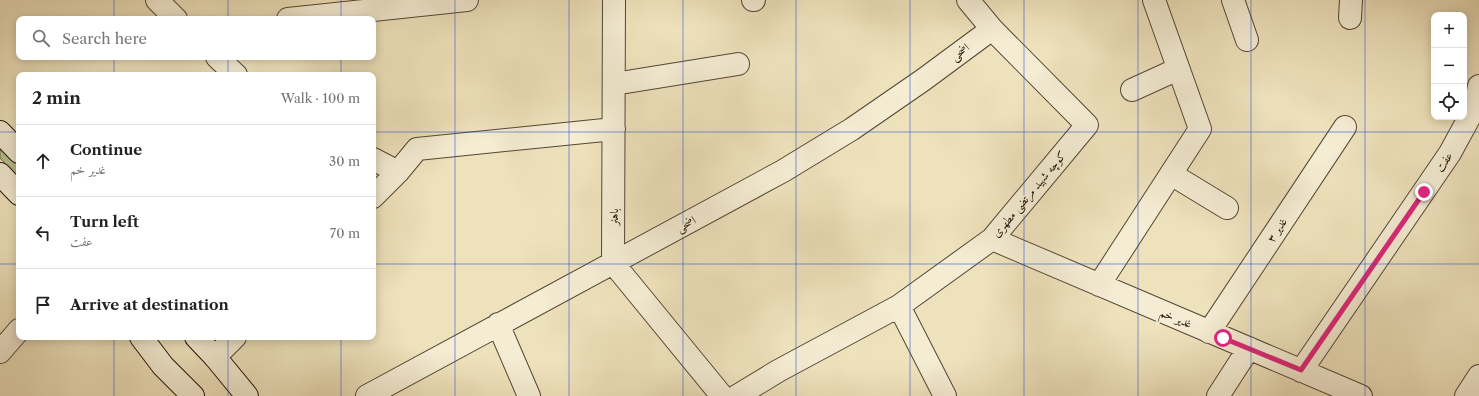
<!DOCTYPE html>
<meta charset="utf-8">
<style>
:root{--surface:#fff;--page:#f2f2f2;--text:#222;--muted:#767676;--line:#e0e0e0}
body{margin:0;font-family:"Libre Caslon Text",Amiri,serif;background:var(--page);color:var(--text)}
.controls{position:absolute;right:12px;top:12px;display:grid;overflow:hidden;border-radius:8px;box-shadow:0 2px 10px #0003}
.controls button{width:36px;height:36px;display:grid;place-items:center;padding:0;border:0;border-bottom:1px solid var(--line);background:var(--surface);color:var(--text);font:20px sans-serif}
.stop{position:absolute;width:12px;height:12px;margin:-9px;border:3px solid #db2777;border-radius:50%;background:#fff}
.stop.end{background:#db2777;border-color:#fff;box-shadow:0 1px 4px #0008}
.list{margin:0;padding:0;list-style:none}
h2{display:flex;justify-content:space-between;align-items:center;height:52px;margin:0;padding:0 16px;font-size:17px}
h2 small{font-size:13px;font-weight:400;color:var(--muted)}
.list li{display:grid;grid-template-columns:26px 1fr auto;gap:12px;align-items:center;box-sizing:border-box;height:72px;padding:0 16px;border-top:1px solid var(--line)}
.list b{display:block;font-size:15px;white-space:nowrap}
.list p{margin:0;font-size:13px;white-space:nowrap;color:var(--muted)}
.list em{font-size:13px;font-style:normal;color:var(--muted)}
.icon{flex:none;width:22px;height:22px;fill:none;stroke:currentColor;stroke-width:2;stroke-linecap:round;stroke-linejoin:round}
.map{position:relative;flex:none;width:1479px;height:396px;overflow:hidden}
.search{position:absolute;background:var(--surface);box-shadow:0 2px 10px #0003;left:16px;top:16px;width:360px;height:44px;display:flex;align-items:center;gap:10px;box-sizing:border-box;padding:0 14px;border-radius:8px;color:var(--muted);font-size:15px}
.panel{position:absolute;background:var(--surface);box-shadow:0 2px 10px #0003;left:16px;top:72px;width:360px;height:268px;border-radius:8px}
.map>svg:first-child{display:block}
</style>
<div class="map">
<svg width="1479" height="396" viewBox="0 0 1479 396">
<rect width="100%" height="100%" fill="#eee2bc"/>
<filter id="stains"><feTurbulence type="fractalNoise" baseFrequency=".005" numOctaves="4"/><feColorMatrix values="0 0 0 0 .2 0 0 0 0 .09 0 0 0 0 .02 0 0 0 .5 -.17"/></filter>
<radialGradient id="worn" r=".72"><stop offset=".6" stop-color="#630" stop-opacity="0"/><stop offset="1" stop-color="#630" stop-opacity=".3"/></radialGradient>
<!-- green -->
<path fill="#b7c392" stroke="#6c6b4c" d="M0 146 19 166V178L0 158Z"/>
<g fill="none" stroke-linecap="round" stroke-linejoin="round">
<defs>
<path id="minor" d="M157 0 176 19
M614 0 613 263 722 396
M753 0H754
M1233 0 1247 40
M1350 18 1351 0
M288 19 467 0
M217 57 236 75
M614 84 738 64
M1132 90 1178 69
M373 159 398 172
M1171 174 1227 208
M373 197 398 172 417 149 614 129
M992 239 1361 396
M1099 285 1200 129 1154 0
M899 306 945 396
M498 324 529 396
M1209 332 1345 127
M0 352 19 330
M215 357 235 337
M1301 371 1450 153 1475 107 1479 86
M367 396 783 171 852 129 923 80 992 29
M737 396 778 371 899 306 992 239 1087 125 992 29 968 0
M1218 396 1249 348
M1466 396 1479 376"/>
<path id="secondary" d="M0 132 19 152
M0 174 19 194
M141 337 163 366 193 396
M196 337 215 357 247 396"/>
</defs>
<!-- minor casing -->
<use href="#minor" stroke="#544734" stroke-width="24"/>
<!-- secondary casing -->
<use href="#secondary" stroke="#211306" stroke-width="24"/>
<!-- minor -->
<use href="#minor" stroke="#f4ecd3" stroke-width="22"/>
<!-- secondary -->
<use href="#secondary" stroke="#f4ecd3" stroke-width="22"/>
</g>
<g fill="none" stroke-linecap="round" stroke-linejoin="round">
<!-- route -->
<path stroke="#db2777" stroke-width="5" d="M1223 338 1301 370 1424 192"/>
</g>
<!-- grid -->
<path fill="none" stroke="#1d4ed8" stroke-width="1" stroke-opacity="0.55" d="M114 0V19M228 0V19M341 0V19M455 0V396M569 0V396M683 0V396M796 0V396M910 0V396M1024 0V396M1138 0V396M1251 0V396M1365 0V396M114 57V75M228 57V75M341 57V75M0 132H19M373 132H1479M0 264H19M373 264H1479M114 337V396M228 337V396M341 337V396"/>
<g text-anchor="middle" stroke-width="3.5" stroke-linejoin="round" paint-order="stroke">
<!-- street labels -->
<g font-size="12" fill="#211306" stroke="#f4ecd3">
<text transform="translate(960 52) rotate(-37)" y="4">اضحی</text>
<text transform="translate(1444 162) rotate(-57)" y="4">عفت</text>
<text transform="translate(1029 194) rotate(-50)" y="4">کوچه شهید مرتضی مطهری</text>
<text transform="translate(614 217) rotate(-90)" y="4">باهنر</text>
<text transform="translate(686 224) rotate(-28)" y="4">اضحی</text>
<text transform="translate(1277 230) rotate(-57)" y="4">غدیر ۳</text>
<text transform="translate(1176 318) rotate(23)" y="4">غدیر خم</text>
</g>
</g>
<rect width="100%" height="100%" filter="url(#stains)"/>
<rect width="100%" height="100%" fill="url(#worn)"/>
</svg>
<div class="controls">
<button>+</button>
<button>−</button>
<button><svg class="icon" aria-label="locate" viewBox="0 0 24 24"><circle cx="12" cy="12" r="6"/><path d="M12 2v4M12 18v4M2 12h4M18 12h4"/></svg></button>
</div>
<div class="stop" style="left:1223px;top:338px"></div>
<div class="stop end" style="left:1424px;top:192px"></div>
<div class="search"><svg class="icon" aria-label="search" viewBox="0 0 24 24"><circle cx="10" cy="10" r="6"/><path d="M15 15l6 6"/></svg>Search here</div>
<section class="panel">
<h2>2 min<small>Walk · 100 m</small></h2>
<ul class="list">
<li><svg class="icon" aria-label="ahead" viewBox="0 0 24 24"><path d="M12 20V5M6 11l6-6 6 6"/></svg><div><b>Continue</b><p>غدیر خم</p></div><em>30 m</em></li>
<li><svg class="icon" aria-label="left" viewBox="0 0 24 24"><path d="M17 20v-9H6M10 6l-5 5 5 5"/></svg><div><b>Turn left</b><p>عفت</p></div><em>70 m</em></li>
<li><svg class="icon" aria-label="arrive" viewBox="0 0 24 24"><path d="M6 21V4h12l-3 4 3 4H6"/></svg><div><b>Arrive at destination</b></div></li>
</ul>
</section>
</div>
